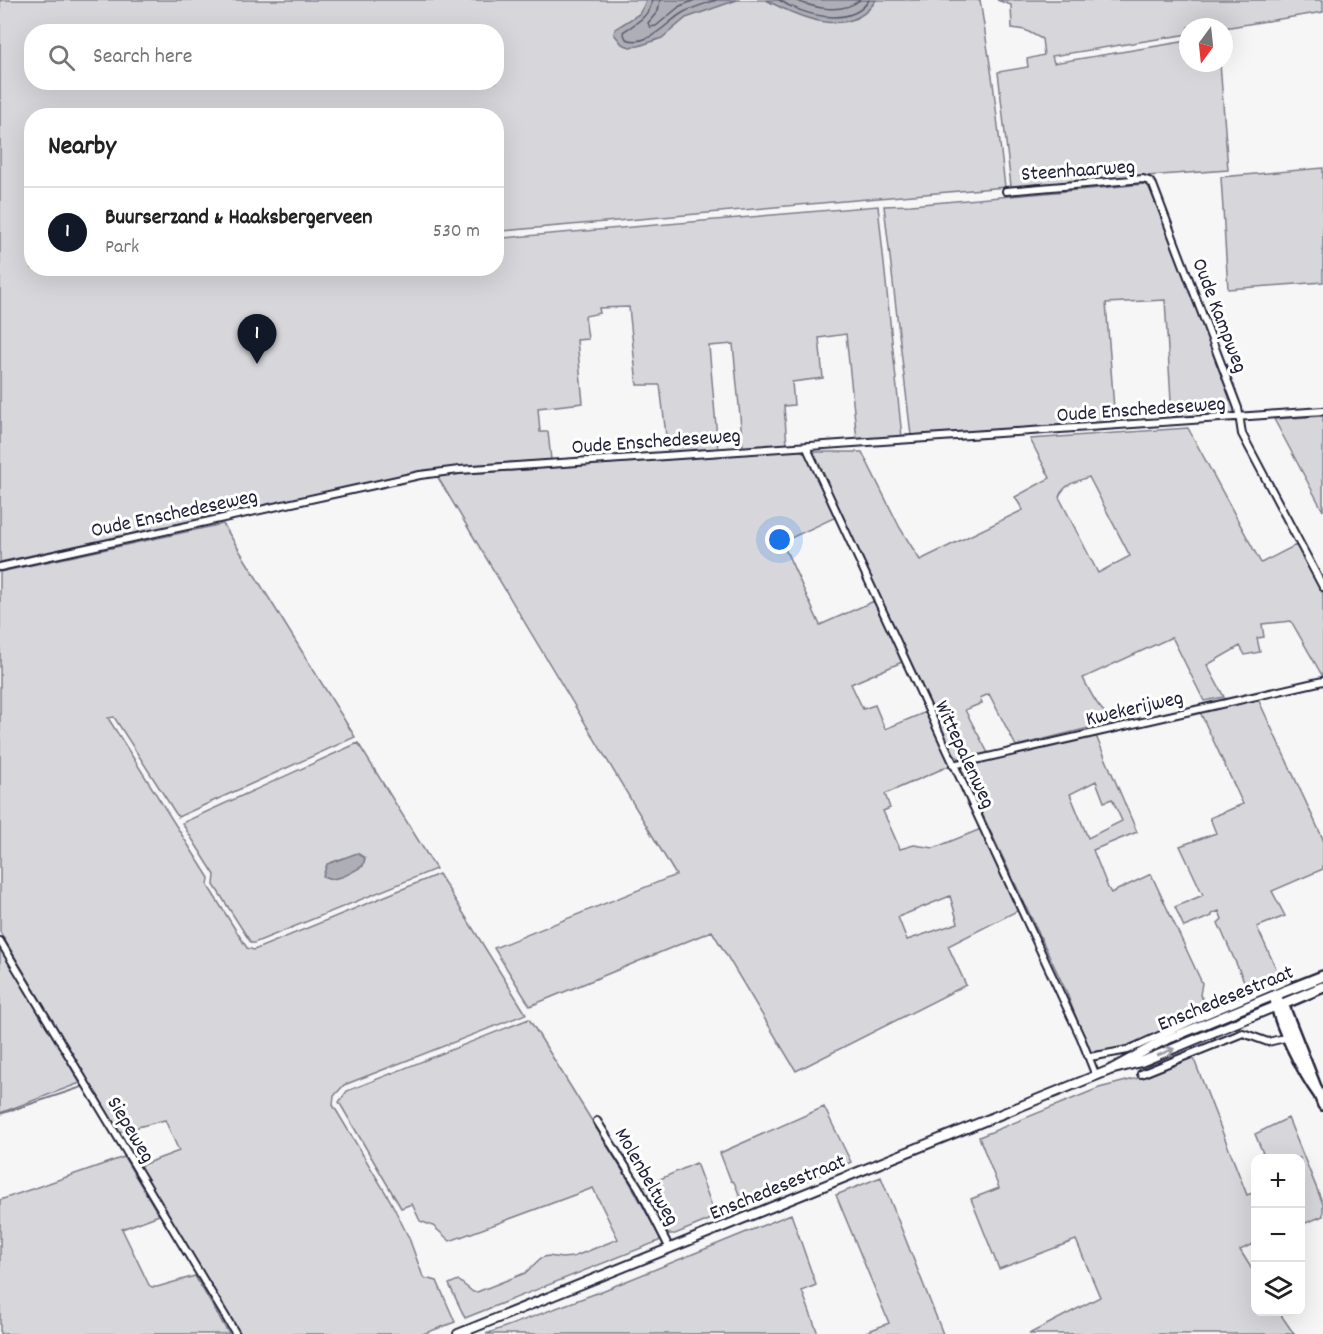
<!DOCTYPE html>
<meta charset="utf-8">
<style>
:root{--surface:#fff;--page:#f2f2f2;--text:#222;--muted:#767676;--line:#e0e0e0;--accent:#111827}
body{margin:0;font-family:Dekko,sans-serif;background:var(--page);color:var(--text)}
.controls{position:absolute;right:18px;bottom:18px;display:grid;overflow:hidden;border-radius:12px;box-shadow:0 6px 24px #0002}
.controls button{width:54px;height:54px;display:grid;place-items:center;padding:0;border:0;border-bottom:2px solid var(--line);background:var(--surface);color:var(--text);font:30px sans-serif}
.compass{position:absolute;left:1179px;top:18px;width:54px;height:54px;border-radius:50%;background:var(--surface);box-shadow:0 6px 24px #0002;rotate:195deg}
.you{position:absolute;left:780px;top:540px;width:21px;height:21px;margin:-15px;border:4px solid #fff;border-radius:50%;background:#1a73e8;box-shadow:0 0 0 9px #1a73e833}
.badge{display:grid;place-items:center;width:39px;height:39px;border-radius:50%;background:var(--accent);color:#fff;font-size:20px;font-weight:700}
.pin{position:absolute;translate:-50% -50px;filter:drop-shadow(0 2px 3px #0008)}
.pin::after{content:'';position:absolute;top:32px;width:21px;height:18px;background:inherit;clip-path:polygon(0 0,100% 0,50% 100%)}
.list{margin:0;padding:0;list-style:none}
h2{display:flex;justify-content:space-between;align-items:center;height:78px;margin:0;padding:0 24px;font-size:26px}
h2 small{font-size:20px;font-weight:400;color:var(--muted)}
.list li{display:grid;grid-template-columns:39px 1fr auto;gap:18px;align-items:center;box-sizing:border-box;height:90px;padding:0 24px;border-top:2px solid var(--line)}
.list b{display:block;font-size:22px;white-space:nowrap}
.list p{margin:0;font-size:20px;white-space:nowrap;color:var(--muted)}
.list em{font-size:20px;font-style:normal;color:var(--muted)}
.icon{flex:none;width:33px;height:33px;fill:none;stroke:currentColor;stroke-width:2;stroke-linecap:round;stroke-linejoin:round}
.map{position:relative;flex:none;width:1323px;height:1334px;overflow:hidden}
.search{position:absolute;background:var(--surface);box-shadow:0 6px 24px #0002;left:24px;top:24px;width:480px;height:66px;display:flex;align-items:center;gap:15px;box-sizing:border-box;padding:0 21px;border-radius:24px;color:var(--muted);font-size:22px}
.panel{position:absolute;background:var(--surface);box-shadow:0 6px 24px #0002;left:24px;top:108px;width:480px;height:168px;border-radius:24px}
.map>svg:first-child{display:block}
</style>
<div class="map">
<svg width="1323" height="1334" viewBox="0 0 1323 1334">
<rect width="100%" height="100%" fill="#f6f6f7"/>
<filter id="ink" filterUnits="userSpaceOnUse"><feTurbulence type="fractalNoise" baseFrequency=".0167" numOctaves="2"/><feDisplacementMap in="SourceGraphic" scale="12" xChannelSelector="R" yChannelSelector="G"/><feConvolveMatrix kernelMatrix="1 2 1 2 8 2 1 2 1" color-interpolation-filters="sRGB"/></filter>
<g filter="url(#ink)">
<!-- green -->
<path fill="#d7d7db" stroke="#7c7c8b" stroke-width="1.5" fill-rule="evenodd" d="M0 0H980L993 83 1005 187 502 231 503 238 878 206 902 437 857 440 846 334 819 338 823 378 792 382 794 405 784 406 787 445 743 447 733 344 709 346 718 449 668 452 660 385H637L629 307 599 308 600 313 585 316 588 339 577 340 583 403 538 408 540 432H548L551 460 471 465 423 471 0 562ZM32 32H496V82H32ZM32 116H496V268H32Z
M997 0H1323V12L1224 28 1188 27V34L1052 56 1054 63 1188 41V63H1220L1228 170 1011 186 998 72 1028 67 1027 59 1044 55 1042 39 1025 30 1012 28 1011 5Z
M1323 168V282L1228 289 1221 177Z
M1145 184 1148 185 1154 199 1237 411 1236 413 1172 417 1165 300 1106 303 1115 422 911 435 884 206 911 205Z
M1323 416V511L1274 419Z
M1188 428 1261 563 1296 545 1323 594V677L1291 621 1262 624 1264 637 1257 638 1260 652 1245 655 1240 646 1207 665 1224 697 1204 701 1172 637 1083 678C1087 686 1100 714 1110 715 1113 716 1116 714 1120 713L1125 719 1016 746 989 694 980 698 982 703 965 710 988 753 961 759 955 756 812 452H862L900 528 920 560 1023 510 1015 497 1050 478 1030 439ZM1089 477 1130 556 1098 573 1059 497C1064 484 1077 481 1089 477Z
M798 450 804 452 807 455 836 517 782 542 820 625 874 601 902 662 851 684 863 709 875 705 885 729 926 712 951 765 885 794 890 808 883 811 900 849 914 845 934 848 981 829 1019 910 948 946 966 985 796 1071 712 931 530 1006 494 948 676 875 437 476ZM950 896 958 923 907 940 898 917Z
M223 524 355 737 178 817 114 717 108 718 209 878 208 886 247 948 254 950 439 874 526 1014 344 1085 334 1096 333 1105 390 1200 409 1238 422 1274 424 1278 437 1281 455 1322 423 1334H239L139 1166 179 1151 165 1120 119 1132 0 932V572Z
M1258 699 1323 839V869L1272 891 1285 916 1257 927 1281 979 1249 992 1218 923 1222 919 1219 911 1212 914V916L1184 927 1175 907 1203 895 1180 846 1216 833 1210 818 1243 804 1200 712Z
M1096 736 1137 832 1093 850 1108 888 1111 893 1151 874 1202 983 1200 995 1209 1009C1178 1023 1122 1055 1089 1051L1066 991 962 771V768L967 764ZM1096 781 1104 802 1112 799 1122 821 1088 838 1070 794Z
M358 743 436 869 254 943H251L214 885 215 875 182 823Z
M0 947 80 1083 0 1113Z
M529 1019 629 1181 660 1238 659 1241 465 1318 449 1284 458 1280 473 1292H477L525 1273 541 1258 548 1256 562 1258 573 1257 618 1239 593 1188 450 1241 433 1226 420 1221 412 1204 401 1208 339 1102 347 1091Z
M1193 1057 1247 1195 1255 1192V1243L1240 1250 1255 1274 1256 1312H1279L1294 1334H1029L1100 1297 1076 1240 999 1269 971 1199 999 1188 979 1137 1099 1088 1150 1075Z
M824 1107 851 1162 744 1206 734 1182 731 1181 720 1153Z
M1288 1118 1323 1204V1216L1301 1225 1300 1158H1265L1255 1134Z
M124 1157 159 1215 122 1229 149 1285 152 1287H157L195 1276 229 1334H0V1200Z
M696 1163 716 1217 675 1234H668L642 1187Z
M881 1177 943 1334H861L889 1323 836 1195Z
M791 1214 816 1285 802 1291 818 1334H486L597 1293Z"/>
<!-- water -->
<path fill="#aeaeb7" stroke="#767685" stroke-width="1.5" d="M647 0H737L686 18 662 38 639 46 630 47 622 44 614 34 615 29 639 14Z
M766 0H876C850 41 798 17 766 0Z
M357 853 365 858 363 866C351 872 336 884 323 876L327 864Z"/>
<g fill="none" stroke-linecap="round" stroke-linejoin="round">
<!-- shore -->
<path stroke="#5a5a6d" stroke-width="1.5" d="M652 0C651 15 635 24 623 32L626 39C649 48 667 21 684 12 694 7 705 4 716 0
M660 0 658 11 648 23 650 27 656 26 680 6 695 0
M779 0C802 15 851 29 869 0
M794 0C815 8 841 15 860 0"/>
<!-- stream -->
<path stroke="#767685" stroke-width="2" d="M0 1114 82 1087"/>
<defs>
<path id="minor" d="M1006 191 1143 179 1149 181 1153 185 1238 408 1242 434 1323 587
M806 446 1081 1038 1096 1076
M0 567 420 475 459 470 1323 411
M953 765 1323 681
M0 941 236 1334
M1090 1057 1128 1050 1196 1019 1288 980
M1141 1074 1243 1033 1268 1042 1289 1037
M597 1121 639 1188 670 1249"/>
<path id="tertiary" d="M1110 1070 1141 1062 1279 1005
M458 1334 1110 1070 1161 1042 1275 995 1278 998"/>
<path id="secondary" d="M1323 987 1283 1004 1323 1105
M1319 1095C1304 1074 1275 1020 1275 995L1323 976"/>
</defs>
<!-- minor casing -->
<use href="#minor" stroke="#22223b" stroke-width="10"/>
<!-- tertiary casing -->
<use href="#tertiary" stroke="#22223b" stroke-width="12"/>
<!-- secondary casing -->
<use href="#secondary" stroke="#22223b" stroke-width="14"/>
<!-- minor -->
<use href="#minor" stroke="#fff" stroke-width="6"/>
<!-- tertiary -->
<use href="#tertiary" stroke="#fff" stroke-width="8"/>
<!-- secondary -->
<use href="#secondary" stroke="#fff" stroke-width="9"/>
</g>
<!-- one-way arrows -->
<defs><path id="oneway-shaft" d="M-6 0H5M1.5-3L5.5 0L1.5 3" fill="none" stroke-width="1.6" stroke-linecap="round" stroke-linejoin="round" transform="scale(1.5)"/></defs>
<use stroke="#9c9ca7" href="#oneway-shaft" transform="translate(1166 1052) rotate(-22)"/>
</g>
<g text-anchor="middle" stroke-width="6" stroke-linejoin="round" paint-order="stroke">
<!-- street labels -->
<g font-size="21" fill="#22223b" stroke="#fff">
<text transform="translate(1078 169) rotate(-4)" y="7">Steenhaarweg</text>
<text transform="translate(1221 315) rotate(69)" y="7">Oude Kampweg</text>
<text transform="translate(1141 408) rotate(-4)" y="7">Oude Enschedeseweg</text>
<text transform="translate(656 440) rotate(-4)" y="7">Oude Enschedeseweg</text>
<text transform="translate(174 512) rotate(-12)" y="7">Oude Enschedeseweg</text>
<text transform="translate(1134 707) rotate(-13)" y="7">Kwekerijweg</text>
<text transform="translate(966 754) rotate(65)" y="7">Wittepalenweg</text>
<text transform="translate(1225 997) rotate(-22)" y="7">Enschedesestraat</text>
<text transform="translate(132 1129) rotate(59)" y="7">Siepeweg</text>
<text transform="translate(648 1176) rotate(60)" y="7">Molenbeltweg</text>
<text transform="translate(777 1186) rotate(-22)" y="7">Enschedesestraat</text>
</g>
</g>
</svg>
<div class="controls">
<button>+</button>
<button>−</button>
<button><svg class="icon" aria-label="layers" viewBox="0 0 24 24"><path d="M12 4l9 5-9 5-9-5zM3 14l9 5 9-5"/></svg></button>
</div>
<svg class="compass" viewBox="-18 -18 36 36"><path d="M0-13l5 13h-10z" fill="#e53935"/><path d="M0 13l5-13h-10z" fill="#767676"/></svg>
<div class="you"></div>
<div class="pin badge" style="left:257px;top:364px">1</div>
<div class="search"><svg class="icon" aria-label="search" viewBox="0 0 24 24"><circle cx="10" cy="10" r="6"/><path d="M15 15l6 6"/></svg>Search here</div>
<section class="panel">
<h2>Nearby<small></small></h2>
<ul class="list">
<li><span class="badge">1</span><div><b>Buurserzand &amp; Haaksbergerveen</b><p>Park</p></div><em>530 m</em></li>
</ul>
</section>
</div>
